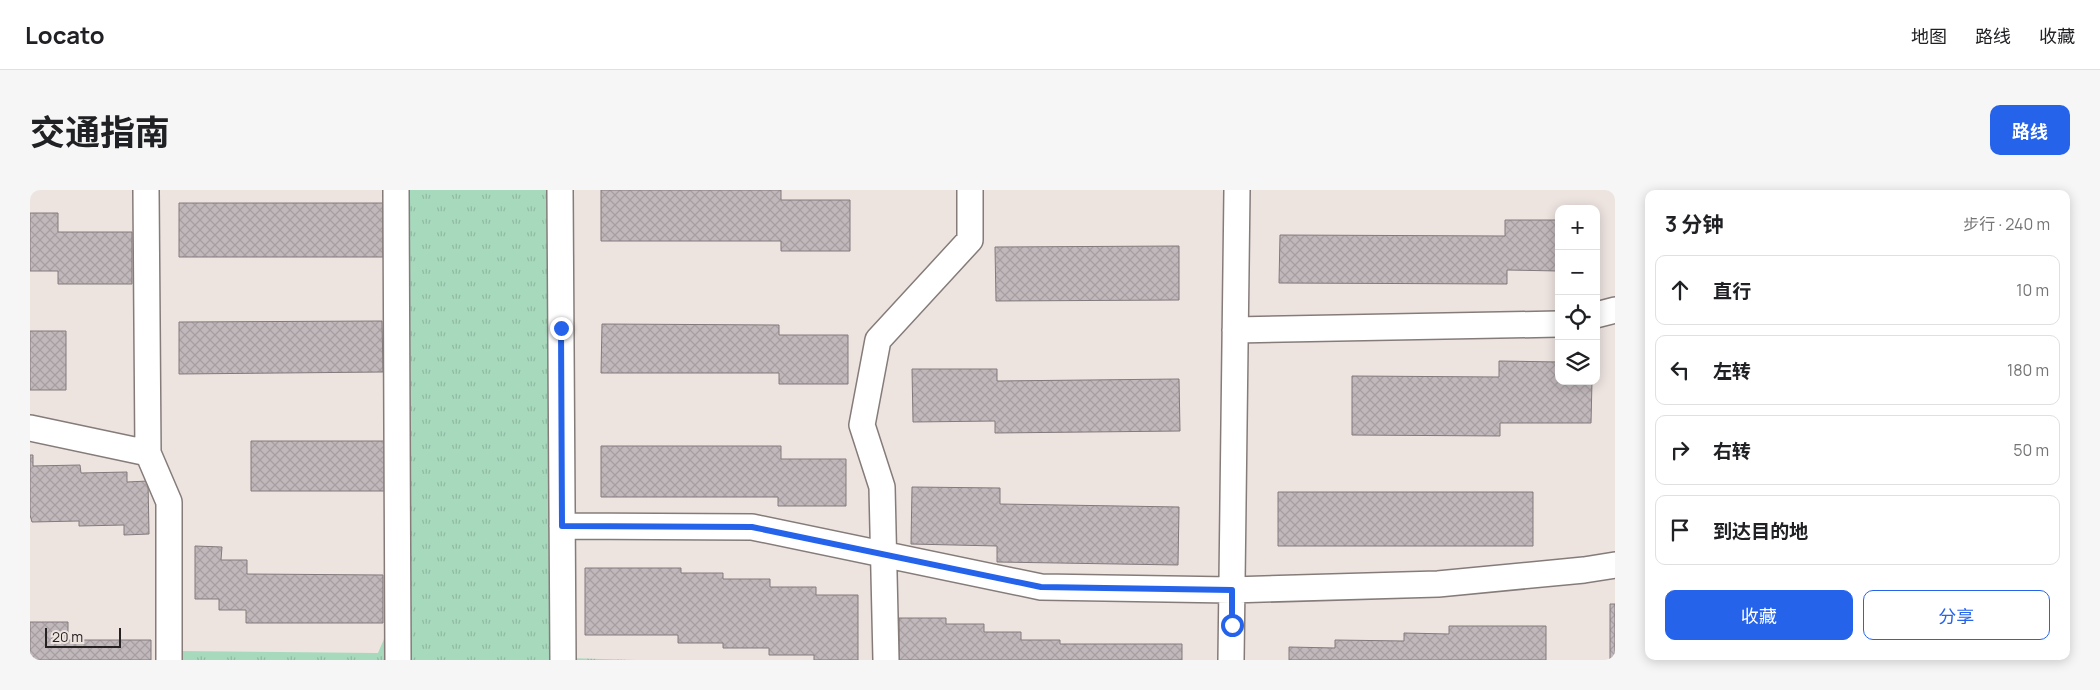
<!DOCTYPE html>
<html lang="zh">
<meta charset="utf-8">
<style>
:root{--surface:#fff;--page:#f6f6f6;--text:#202124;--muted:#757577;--line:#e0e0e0;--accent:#2563eb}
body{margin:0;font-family:Manrope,"Noto Sans SC",sans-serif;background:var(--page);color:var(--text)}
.controls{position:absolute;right:15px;top:15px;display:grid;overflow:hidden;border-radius:10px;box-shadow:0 2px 12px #0003}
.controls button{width:45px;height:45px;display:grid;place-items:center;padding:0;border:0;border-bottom:1px solid var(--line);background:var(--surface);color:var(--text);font:25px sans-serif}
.scale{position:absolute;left:15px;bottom:12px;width:76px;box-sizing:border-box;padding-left:5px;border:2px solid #262221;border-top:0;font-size:14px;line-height:18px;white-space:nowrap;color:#262221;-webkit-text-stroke:4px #ede4e0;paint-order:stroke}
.stop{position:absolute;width:15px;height:15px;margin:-11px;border:4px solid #2563eb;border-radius:50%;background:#fff}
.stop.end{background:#2563eb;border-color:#fff;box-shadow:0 1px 5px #0008}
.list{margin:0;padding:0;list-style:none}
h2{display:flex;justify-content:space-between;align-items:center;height:65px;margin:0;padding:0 20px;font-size:21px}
h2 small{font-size:16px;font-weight:400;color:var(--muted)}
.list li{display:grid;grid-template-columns:32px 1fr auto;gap:15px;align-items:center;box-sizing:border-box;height:70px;margin:0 10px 10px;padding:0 10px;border:1px solid var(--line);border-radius:10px}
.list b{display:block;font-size:19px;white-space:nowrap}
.list em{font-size:16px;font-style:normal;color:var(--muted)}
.actions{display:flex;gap:10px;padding:15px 20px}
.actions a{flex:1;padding:11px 0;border:1px solid var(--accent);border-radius:10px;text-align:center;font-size:18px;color:var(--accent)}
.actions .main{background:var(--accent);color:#fff}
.icon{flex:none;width:28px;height:28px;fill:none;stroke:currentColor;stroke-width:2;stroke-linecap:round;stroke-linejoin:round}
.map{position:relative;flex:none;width:1585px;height:470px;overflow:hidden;border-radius:10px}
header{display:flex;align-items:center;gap:30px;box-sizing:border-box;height:70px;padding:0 25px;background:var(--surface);border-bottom:1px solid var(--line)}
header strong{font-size:24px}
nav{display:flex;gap:28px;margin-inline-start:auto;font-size:18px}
.intro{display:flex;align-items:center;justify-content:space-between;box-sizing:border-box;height:120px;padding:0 30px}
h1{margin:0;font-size:35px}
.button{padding:12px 22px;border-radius:10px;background:var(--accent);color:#fff;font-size:18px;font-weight:700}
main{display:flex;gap:30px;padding:0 30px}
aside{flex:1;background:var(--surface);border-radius:10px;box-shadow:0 2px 12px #0003}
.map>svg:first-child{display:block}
</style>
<header>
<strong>Locato</strong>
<nav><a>地图</a><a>路线</a><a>收藏</a></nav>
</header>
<div class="intro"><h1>交通指南</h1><a class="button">路线</a></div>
<main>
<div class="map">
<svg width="1585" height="470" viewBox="0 0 1585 470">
<defs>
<pattern id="park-tufts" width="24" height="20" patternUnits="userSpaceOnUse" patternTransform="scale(1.25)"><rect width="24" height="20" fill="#a7d9bd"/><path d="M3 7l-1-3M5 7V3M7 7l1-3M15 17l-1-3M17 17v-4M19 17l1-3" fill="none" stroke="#90baa2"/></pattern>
<pattern id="building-cross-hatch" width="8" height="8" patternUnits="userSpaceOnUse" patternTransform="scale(1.25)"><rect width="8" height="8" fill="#c1b8bb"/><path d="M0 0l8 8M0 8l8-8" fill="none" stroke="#a69ea0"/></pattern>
</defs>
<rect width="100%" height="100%" fill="#ede4e0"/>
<!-- park -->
<path fill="url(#park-tufts)" d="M372 0H519L536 468 607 470H146V461L348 463 374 402Z"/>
<!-- building -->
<path fill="url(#building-cross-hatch)" stroke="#827a7c" d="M571 0H751V10H820V61H751V51H571Z
M149 13H353V67H149Z
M0 23H28V42H102V94H28V81H0Z
M1475 30H1529V81L1477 80V94L1249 93 1250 45 1475 46Z
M1149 56V110L966 111 965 57Z
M352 131 353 182 149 184V132Z
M572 134 749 135V145H818V194H749V183H571Z
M0 141H36V200H0Z
M1469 171 1529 172V191H1562L1561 233H1470V246L1322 245V186L1469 187Z
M882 179H967V191L1149 189 1150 241 965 243V231L883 232Z
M221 251H355V301H221Z
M571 256H751V269H816V316H748V307H571Z
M0 265H3V276L50 275 51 283 97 282V292L118 291 119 344 94 345V335L49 336V331L2 332 0 325Z
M882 297 970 298V314L1149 317 1148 375 967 372V356L881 354Z
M1248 302H1503V356H1248Z
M165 356 192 357 191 370H217V384L353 385V433H216V420H189V409H165Z
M555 378H651V383H693V389H740V397H786V405H828V470H784V465H739V458H693V453H648V445H555Z
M1580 414H1585V470H1580Z
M869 428H916V434H954V442H991V450H1030V454H1152V470H869Z
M0 432H38V450H121V470H0Z
M1419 436H1516V470H1259V457L1305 458V450L1374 451V443L1419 444Z"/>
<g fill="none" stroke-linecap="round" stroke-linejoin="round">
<defs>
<path id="minor" d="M116 0 118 263 139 312V470
M366 0 368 470
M530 0 533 470
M1566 125 1585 120
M1205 140 1529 134
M0 238 118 263
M532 336 722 337 1011 397 1201 400 1408 394 1554 380 1585 375
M856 470 852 297 832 235 848 150 940 50V0
M1201 470 1207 0"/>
</defs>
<!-- minor casing -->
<use href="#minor" stroke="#857c7a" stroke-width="28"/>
<!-- minor -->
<use href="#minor" stroke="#fff" stroke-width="25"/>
</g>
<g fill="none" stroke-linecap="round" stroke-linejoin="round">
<!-- route -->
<path stroke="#2563eb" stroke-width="6" d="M531 138 532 336 722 337 1011 397 1202 400V435"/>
</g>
</svg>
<div class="controls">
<button>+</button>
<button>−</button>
<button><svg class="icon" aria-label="locate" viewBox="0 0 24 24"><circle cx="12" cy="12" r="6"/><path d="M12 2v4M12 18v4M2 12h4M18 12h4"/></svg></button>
<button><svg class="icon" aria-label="layers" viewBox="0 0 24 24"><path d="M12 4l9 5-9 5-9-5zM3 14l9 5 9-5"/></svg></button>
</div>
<div class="scale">20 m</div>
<div class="stop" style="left:1202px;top:435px"></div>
<div class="stop end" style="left:531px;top:138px"></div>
</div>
<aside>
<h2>3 分钟<small>步行 · 240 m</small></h2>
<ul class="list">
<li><svg class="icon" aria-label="ahead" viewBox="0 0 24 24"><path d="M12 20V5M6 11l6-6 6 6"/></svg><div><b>直行</b></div><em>10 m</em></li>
<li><svg class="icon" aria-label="left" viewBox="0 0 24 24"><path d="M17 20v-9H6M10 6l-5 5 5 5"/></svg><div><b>左转</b></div><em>180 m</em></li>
<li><svg class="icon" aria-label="right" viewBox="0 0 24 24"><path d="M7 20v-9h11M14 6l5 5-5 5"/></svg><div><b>右转</b></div><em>50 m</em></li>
<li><svg class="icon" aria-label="arrive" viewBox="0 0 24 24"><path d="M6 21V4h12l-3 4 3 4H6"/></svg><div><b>到达目的地</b></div></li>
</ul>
<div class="actions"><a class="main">收藏</a><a>分享</a></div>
</aside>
</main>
